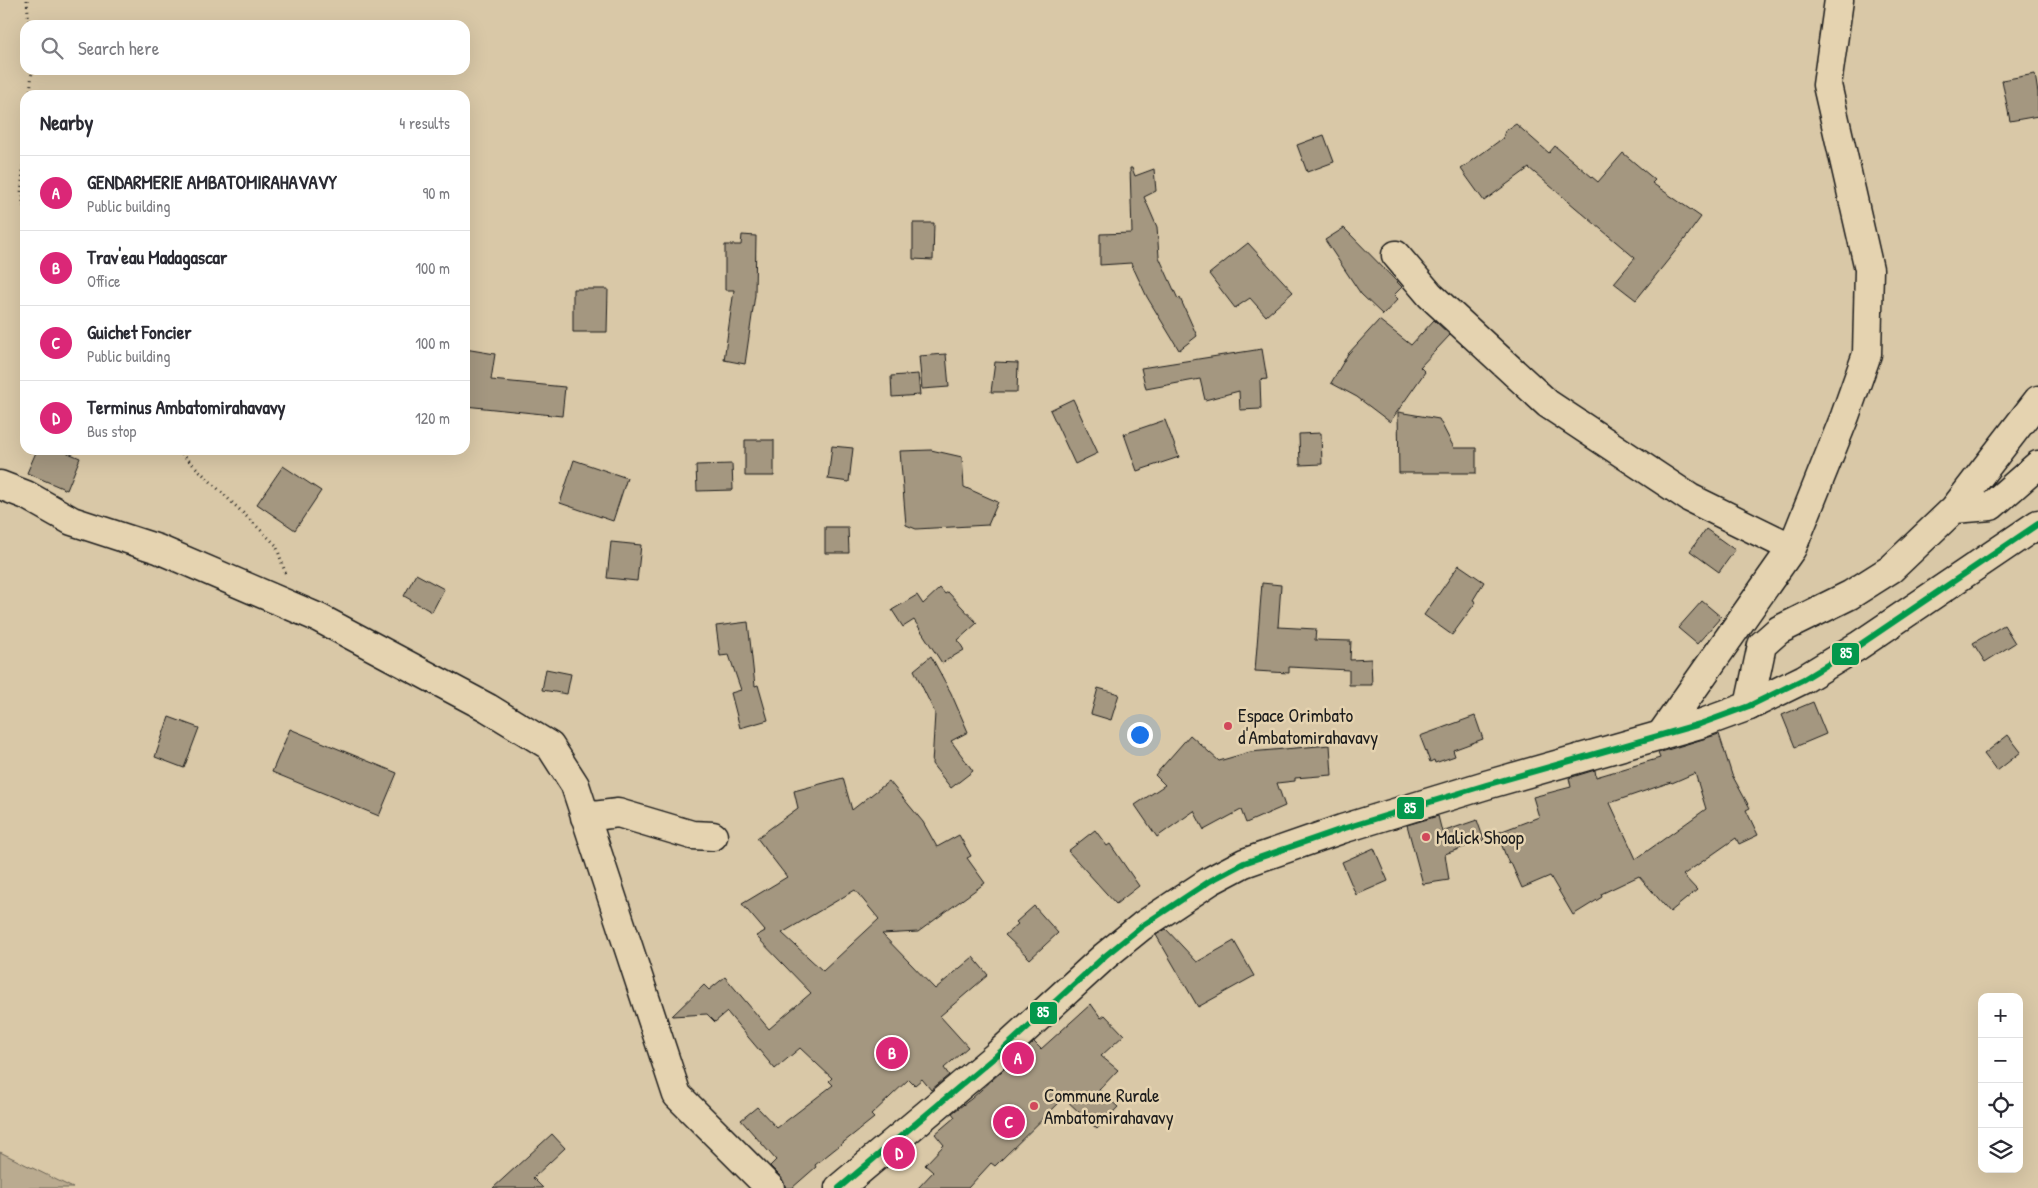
<!DOCTYPE html>
<meta charset="utf-8">
<style>
:root{--surface:#fff;--page:#f7f7f7;--text:#2b2b33;--muted:#7c7c81;--line:#e1e1e2;--accent:#db2777}
body{margin:0;font-family:"Patrick Hand",sans-serif;background:var(--page);color:var(--text)}
.controls{position:absolute;right:15px;bottom:15px;display:grid;overflow:hidden;border-radius:10px;box-shadow:0 5px 20px #0002}
.controls button{width:45px;height:45px;display:grid;place-items:center;padding:0;border:0;border-bottom:1px solid var(--line);background:var(--surface);color:var(--text);font:25px sans-serif}
.you{position:absolute;left:1139px;top:734px;width:18px;height:18px;margin:-12px;border:4px solid #fff;border-radius:50%;background:#1a73e8;box-shadow:0 0 0 8px #1a73e833}
.badge{display:grid;place-items:center;width:32px;height:32px;border-radius:50%;background:var(--accent);color:#fff;font-size:16px;font-weight:700}
.pin{position:absolute;translate:-50% -50%;border:2px solid #fff;box-shadow:0 1px 5px #0006}
.list{margin:0;padding:0;list-style:none}
h2{display:flex;justify-content:space-between;align-items:center;height:65px;margin:0;padding:0 20px;font-size:21px}
h2 small{font-size:16px;font-weight:400;color:var(--muted)}
.list li{display:grid;grid-template-columns:32px 1fr auto;gap:15px;align-items:center;box-sizing:border-box;height:75px;padding:0 20px;border-top:1px solid var(--line)}
.list b{display:block;font-size:19px;white-space:nowrap}
.list p{margin:0;font-size:16px;white-space:nowrap;color:var(--muted)}
.list em{font-size:16px;font-style:normal;color:var(--muted)}
.icon{flex:none;width:28px;height:28px;fill:none;stroke:currentColor;stroke-width:2;stroke-linecap:round;stroke-linejoin:round}
.map{position:relative;flex:none;width:2038px;height:1188px;overflow:hidden}
.search{position:absolute;background:var(--surface);box-shadow:0 5px 20px #0002;left:20px;top:20px;width:450px;height:55px;display:flex;align-items:center;gap:12px;box-sizing:border-box;padding:0 18px;border-radius:15px;color:var(--muted);font-size:19px}
.panel{position:absolute;background:var(--surface);box-shadow:0 5px 20px #0002;left:20px;top:90px;width:450px;height:365px;border-radius:15px}
.map>svg:first-child{display:block}
</style>
<div class="map">
<svg width="2038" height="1188" viewBox="0 0 2038 1188">
<rect width="100%" height="100%" fill="#d9c8a7"/>
<filter id="ink" filterUnits="userSpaceOnUse"><feTurbulence type="fractalNoise" baseFrequency=".02" numOctaves="2"/><feDisplacementMap in="SourceGraphic" scale="10" xChannelSelector="R" yChannelSelector="G"/><feConvolveMatrix kernelMatrix="1 2 1 2 8 2 1 2 1" color-interpolation-filters="sRGB"/></filter>
<g filter="url(#ink)">
<!-- green -->
<path fill="#baab90" stroke="#6b6456" d="M0 1152 73 1188H0Z"/>
<!-- building -->
<path fill="#a49780" stroke="#1c1c1c" fill-rule="evenodd" d="M2035 74 2038 93V116L2010 121 2002 80Z
M1516 124 1549 153 1555 146 1598 182 1623 153 1655 180 1652 183 1701 217 1685 239 1636 300 1614 283 1635 258 1529 168 1484 201 1461 169 1503 138 1505 131Z
M1324 135 1334 162 1307 172 1297 145Z
M1130 168H1132L1135 176 1154 169 1156 191 1144 197 1157 227 1159 257 1178 299 1180 298 1197 336 1179 350 1147 297 1131 263 1100 265V234L1132 233Z
M913 223H934L933 260 913 259Z
M1344 228 1402 287 1394 295 1398 299 1383 315 1361 294 1325 240Z
M742 235 756 236 755 295 745 364 724 360 734 290H725V245H741Z
M1248 243 1293 292 1266 316 1250 298 1235 308 1209 274Z
M573 289H608L607 332H573Z
M1379 320 1411 345 1434 320 1450 335 1420 367 1425 372 1390 422 1357 397 1331 383 1348 354Z
M465 349 495 354 491 380 565 387 562 416 465 406Z
M1262 349 1267 379 1260 380 1261 409 1240 410 1239 391 1205 400 1200 379 1146 389 1141 368Z
M946 354 949 387 922 389 919 356Z
M995 362 1018 363 1017 392H991Z
M918 374 920 395 892 397 891 376Z
M1073 399 1098 453 1075 464 1050 410Z
M1398 412 1439 419 1454 448H1476V473H1399Z
M1165 420 1179 457 1137 471 1124 434Z
M1321 433 1322 464 1300 465 1299 434Z
M745 440H774V476H745Z
M832 446 853 448 849 482 828 479Z
M37 450H61L80 458 67 490 27 473Z
M931 450 962 457 964 487 998 502 988 525 916 529 906 525 900 451Z
M574 460 627 478 613 521 560 503Z
M732 464 733 490 697 491 696 465Z
M283 466 321 491 295 530 257 504Z
M825 527H848L849 553H825Z
M1706 529 1735 550 1719 572 1690 551Z
M611 542 641 545 637 581 607 578Z
M1459 565 1484 582 1473 600 1476 602 1452 635 1424 615Z
M416 574 444 589 432 612 404 596Z
M1262 583 1281 585 1278 627 1316 629 1315 640 1351 641 1350 660 1371 659 1372 685H1349V670L1289 667V673L1255 671Z
M940 588 945 594 948 592 977 623 958 640 964 650 942 663 914 620 903 627 892 610 917 595 923 604Z
M1702 601 1721 617 1697 644 1678 628Z
M748 622 755 686 758 685 768 720 740 728 731 693 741 690 729 655 720 656 716 626Z
M2004 625 2015 643 1985 662 1973 643Z
M931 656 951 693 968 732 951 741 973 771 951 788 932 764 935 713 914 670Z
M546 669 571 674 567 694 542 690Z
M1098 688 1119 694 1111 720 1091 714Z
M1813 702 1826 734 1795 747 1782 715Z
M1475 716 1483 739 1453 750 1455 756 1435 763 1434 760 1430 762 1420 736Z
M169 717 199 728 184 768 155 757Z
M290 729 397 773 379 816 272 772Z
M1719 734 1732 775 1750 808 1746 810 1758 835 1739 844 1736 838 1683 875 1697 890 1670 912 1639 876 1601 894 1602 897 1573 915 1550 876 1522 888 1511 863 1509 864 1497 833 1539 817 1533 797 1571 787 1569 778 1595 770 1596 777 1660 758 1658 753ZM1695 773 1706 809 1636 859 1610 803 1671 782 1672 783Z
M1190 735 1219 761 1250 752 1330 745 1332 775 1295 778V781L1277 783 1285 806 1246 823 1241 810 1204 830 1194 811 1157 837 1135 805 1165 785 1155 775Z
M2008 735 2021 752 1997 771 1984 754Z
M843 778 852 810 889 781 923 822 937 847 959 835 971 856 967 858 985 883 918 932 882 934 935 989 973 957 988 975 940 1016 968 1047 944 1068 949 1075 931 1090 922 1079 915 1085 909 1079 871 1115 874 1118 815 1165 816 1167 792 1188H786L781 1177 770 1166 776 1160 741 1120 757 1107 777 1128 833 1085 829 1081 832 1078 800 1048 775 1069 727 1012 715 1022 707 1014 672 1016 704 985 709 990 725 977 769 1029 811 993 756 936 765 931 742 904 787 877 757 838 798 808 794 791ZM855 890 879 919 823 971 782 933Z
M1438 816 1442 832 1477 820 1484 840 1445 854 1449 880 1423 884 1407 825Z
M1095 830 1107 846 1110 844 1139 886 1116 904 1068 851Z
M1374 848 1388 881 1356 895 1342 862Z
M1034 906 1058 933 1030 959 1005 935 1018 924 1016 922Z
M1166 929 1197 962 1234 941 1254 976 1198 1007 1156 935Z
M1091 1004 1101 1018 1105 1015 1124 1035 1101 1056 1118 1070 1099 1090 1118 1107 1097 1129 1064 1098 995 1166 991 1163 968 1188H918L933 1172 925 1165 944 1145 935 1134 955 1117 952 1113 971 1099 1034 1042 1041 1049Z
M552 1134 565 1148 533 1178 543 1188H493Z"/>
<g fill="none" stroke-linecap="round" stroke-linejoin="round">
<defs>
<path id="minor" d="M1396 255 1430 295 1548 404 1690 498 1792 548
M0 485 26 495 72 521 158 549 319 618 488 708 550 746 575 785 677 1095 770 1188
M1954 509 1991 506 2038 465
M1749 706 1762 645 1779 630 1850 595 1891 569 1954 509 2038 400
M1660 736 1792 548 1845 416 1867 354 1869 269 1827 85 1839 0
M585 817 618 813 692 835 713 836"/>
<path id="major" d="M839 1188 996 1056 1105 956 1142 926 1210 881 1244 863 1342 829 1486 785 1700 724 1749 706 1804 679 1858 646 2038 524"/>
</defs>
<!-- minor casing -->
<use href="#minor" stroke="#1c1c1c" stroke-width="31"/>
<!-- major casing -->
<use href="#major" stroke="#1c1c1c" stroke-width="31"/>
<!-- path -->
<path stroke="#1c1c1c" stroke-width="3" stroke-dasharray="1 4" stroke-linecap="butt" d="M27 0 29 25
M30 95 32 70
M25 146 21 193 25 210
M178 450 276 545 286 575"/>
<!-- minor -->
<use href="#minor" stroke="#e5d3b0" stroke-width="28"/>
<!-- major -->
<use href="#major" stroke="#e5d3b0" stroke-width="28"/>
<defs>
<path id="bus-1" d="M839 1188 996 1056 1105 956 1142 926 1210 881 1244 863 1342 829 1486 785 1700 724 1749 706 1804 679 1858 646 2038 524"/>
</defs>
<!-- bus-1 casing -->
<use href="#bus-1" stroke="#e5d3b0" stroke-width="10"/>
<!-- bus-1 -->
<use href="#bus-1" stroke="#03984c" stroke-width="6"/>
</g>
</g>
<!-- markers -->
<g fill="#d1495b" stroke="#e5d3b0" stroke-width="2">
<circle cx="1228" cy="726" r="5"/>
<circle cx="1426" cy="837" r="5"/>
<circle cx="1034" cy="1106" r="5"/>
</g>
<g text-anchor="middle" stroke-width="5" stroke-linejoin="round" paint-order="stroke">
<!-- poi labels -->
<g font-size="19" fill="#1c1c1c" stroke="#e5d3b0" text-anchor="start">
<text x="1238" y="722">Espace Orimbato<tspan x="1238" dy="22">d'Ambatomirahavavy</tspan></text>
<text x="1436" y="844">Malick Shoop</text>
<text x="1044" y="1102">Commune Rurale<tspan x="1044" dy="22">Ambatomirahavavy</tspan></text>
</g>
</g>
<g stroke="#e5d3b0" stroke-width="2">
<rect x="1831" y="642" width="29" height="24" rx="5" fill="#03984c"/>
<rect x="1396" y="796" width="29" height="24" rx="5" fill="#03984c"/>
<rect x="1029" y="1001" width="29" height="24" rx="5" fill="#03984c"/>
</g>
<g font-size="14" text-anchor="middle" font-weight="bold" fill="#fff">
<text x="1846" y="658">85</text>
<text x="1410" y="813">85</text>
<text x="1043" y="1017">85</text>
</g>
</svg>
<div class="controls">
<button>+</button>
<button>−</button>
<button><svg class="icon" aria-label="locate" viewBox="0 0 24 24"><circle cx="12" cy="12" r="6"/><path d="M12 2v4M12 18v4M2 12h4M18 12h4"/></svg></button>
<button><svg class="icon" aria-label="layers" viewBox="0 0 24 24"><path d="M12 4l9 5-9 5-9-5zM3 14l9 5 9-5"/></svg></button>
</div>
<div class="you"></div>
<div class="pin badge" style="left:1018px;top:1058px">A</div>
<div class="pin badge" style="left:892px;top:1053px">B</div>
<div class="pin badge" style="left:1009px;top:1122px">C</div>
<div class="pin badge" style="left:899px;top:1153px">D</div>
<div class="search"><svg class="icon" aria-label="search" viewBox="0 0 24 24"><circle cx="10" cy="10" r="6"/><path d="M15 15l6 6"/></svg>Search here</div>
<section class="panel">
<h2>Nearby<small>4 results</small></h2>
<ul class="list">
<li><span class="badge">A</span><div><b>GENDARMERIE AMBATOMIRAHAVAVY</b><p>Public building</p></div><em>90 m</em></li>
<li><span class="badge">B</span><div><b>Trav'eau Madagascar</b><p>Office</p></div><em>100 m</em></li>
<li><span class="badge">C</span><div><b>Guichet Foncier</b><p>Public building</p></div><em>100 m</em></li>
<li><span class="badge">D</span><div><b>Terminus Ambatomirahavavy</b><p>Bus stop</p></div><em>120 m</em></li>
</ul>
</section>
</div>
